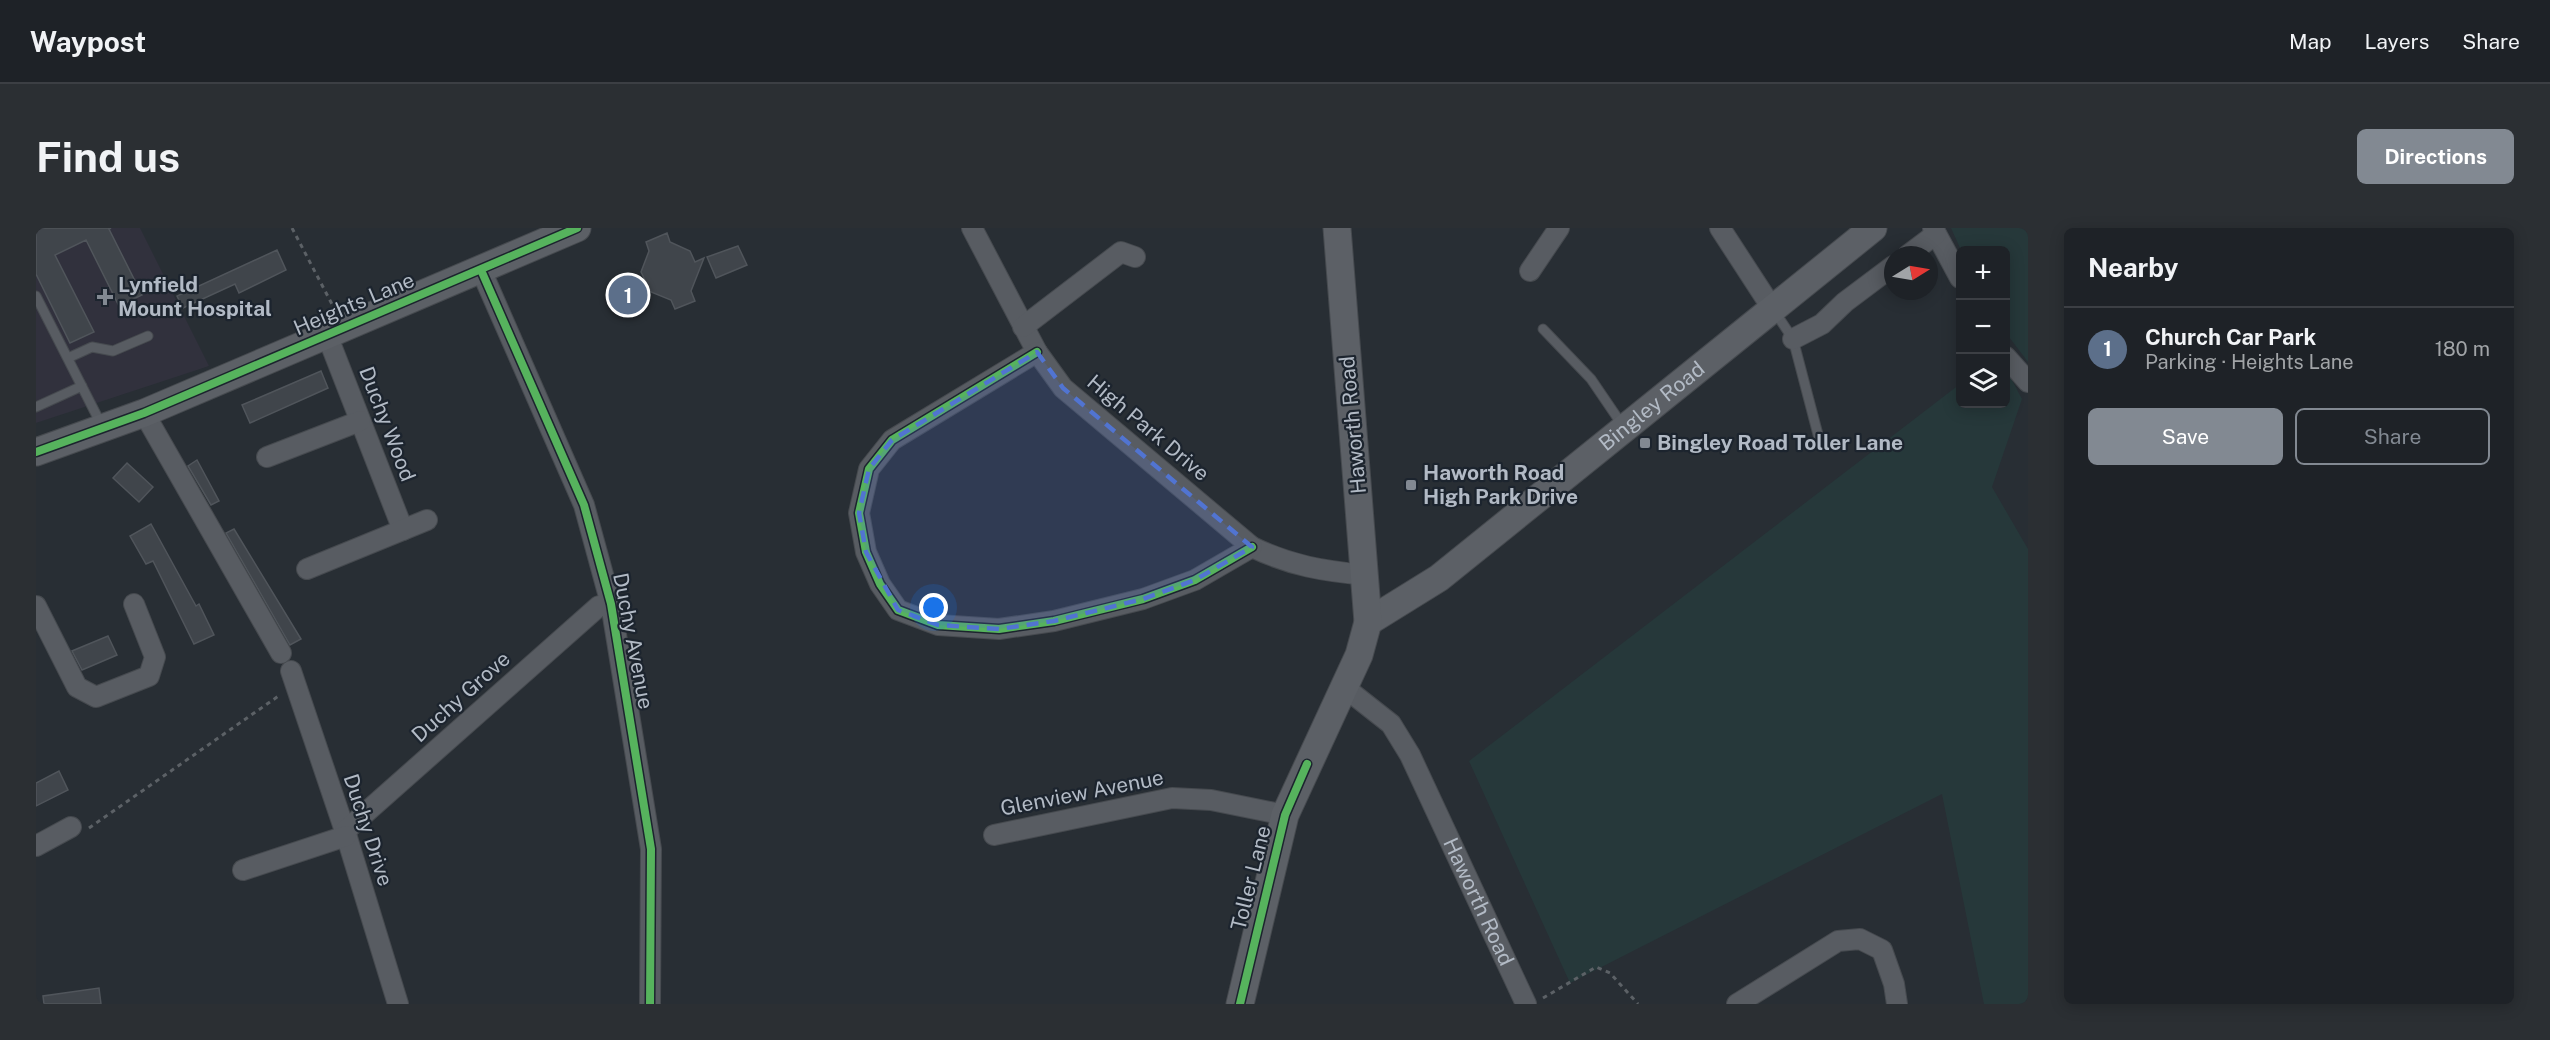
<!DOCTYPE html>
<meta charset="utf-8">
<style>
:root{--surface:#1e2227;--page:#2b2f33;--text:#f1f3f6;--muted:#a1a4a7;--line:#3c3f44;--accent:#828992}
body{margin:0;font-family:"Public Sans",sans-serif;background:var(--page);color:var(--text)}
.controls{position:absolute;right:18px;top:18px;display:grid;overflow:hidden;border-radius:9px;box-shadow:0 3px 15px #0003}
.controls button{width:54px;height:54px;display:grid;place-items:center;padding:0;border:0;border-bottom:2px solid var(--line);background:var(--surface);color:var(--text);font:30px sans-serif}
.compass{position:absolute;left:1848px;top:18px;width:54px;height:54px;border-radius:50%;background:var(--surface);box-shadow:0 3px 15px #0003;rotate:79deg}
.you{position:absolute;left:898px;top:380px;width:21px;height:21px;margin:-15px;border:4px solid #fff;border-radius:50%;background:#1a73e8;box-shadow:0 0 0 9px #1a73e833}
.badge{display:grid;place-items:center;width:39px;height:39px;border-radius:50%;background:var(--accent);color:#fff;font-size:20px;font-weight:700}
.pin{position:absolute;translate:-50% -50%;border:3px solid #fff;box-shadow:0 2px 6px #0006}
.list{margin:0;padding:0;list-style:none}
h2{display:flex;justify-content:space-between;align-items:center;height:78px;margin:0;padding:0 24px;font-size:26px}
h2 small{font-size:20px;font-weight:400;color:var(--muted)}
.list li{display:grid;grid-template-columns:39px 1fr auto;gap:18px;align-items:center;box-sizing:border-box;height:84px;padding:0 24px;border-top:2px solid var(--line)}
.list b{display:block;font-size:22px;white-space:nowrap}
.list p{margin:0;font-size:20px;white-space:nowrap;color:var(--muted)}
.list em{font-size:20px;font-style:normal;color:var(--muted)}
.actions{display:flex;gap:12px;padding:18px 24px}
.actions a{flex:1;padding:14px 0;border:2px solid var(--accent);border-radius:9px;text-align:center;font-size:21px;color:var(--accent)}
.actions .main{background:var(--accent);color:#fff}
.icon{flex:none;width:33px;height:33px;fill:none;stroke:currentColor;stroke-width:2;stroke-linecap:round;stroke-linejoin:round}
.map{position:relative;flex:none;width:1992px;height:776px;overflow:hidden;border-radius:9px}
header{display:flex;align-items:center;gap:36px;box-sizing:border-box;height:84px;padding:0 30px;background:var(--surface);border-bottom:2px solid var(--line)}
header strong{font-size:28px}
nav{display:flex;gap:33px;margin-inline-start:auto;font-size:21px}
.intro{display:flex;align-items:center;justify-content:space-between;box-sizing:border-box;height:144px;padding:0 36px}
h1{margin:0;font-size:42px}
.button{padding:15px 27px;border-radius:9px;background:var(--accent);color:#fff;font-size:21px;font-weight:700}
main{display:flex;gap:36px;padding:0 36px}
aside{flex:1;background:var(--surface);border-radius:9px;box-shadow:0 3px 15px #0003}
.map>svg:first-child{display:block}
</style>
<header>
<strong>Waypost</strong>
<nav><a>Map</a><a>Layers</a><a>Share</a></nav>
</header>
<div class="intro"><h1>Find us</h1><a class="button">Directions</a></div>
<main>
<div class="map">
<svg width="1992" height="776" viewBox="0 0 1992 776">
<rect width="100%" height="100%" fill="#282e34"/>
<!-- medical -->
<path fill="#31313d" d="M0 0H104L173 138 0 195Z"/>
<!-- green -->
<path fill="#26383a" d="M1915 0H1992V134L1970 105V22H1925Z
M1970 141 1986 171 1956 259 1992 321V776H1948L1906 566 1534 755 1433 533 1924 156V176H1970Z"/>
<!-- building -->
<path fill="#40454b" stroke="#50555b" stroke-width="1.5" d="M0 0H75L73 1 106 67 83 78 50 12 19 27 58 104 34 115 0 46Z
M631 5 634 14 654 23 659 34 668 30 655 63 659 73 639 81 635 72 615 64 605 44 613 23 610 14Z
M702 18 711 37 680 50 671 29Z
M241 22 250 42 203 65 199 56 147 80 141 68Z
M285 143 292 160 214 195 206 177Z
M161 232 183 273 175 277 152 238Z
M91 235 117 259 103 274 77 250Z
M115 296 160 378 163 376 178 407 158 416 117 333 110 336 94 308Z
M198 301 265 411 254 417 190 305Z
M72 408 81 427 46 442 36 423Z
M23 543 32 562 0 578V555Z
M63 760 65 776H8L7 768Z"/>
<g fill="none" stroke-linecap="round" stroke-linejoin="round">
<defs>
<path id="lane" d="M0 68 66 198
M1739 84 1757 111 1785 218
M1507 101 1555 151 1587 198
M32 130 56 119 77 123 112 108
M0 179 46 158"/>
<g id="street">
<path d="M936 0 1001 124 1027 160 1216 319C1256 338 1287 343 1330 347"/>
<path d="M1684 0 1736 80"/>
<path d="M1897 0 1924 50"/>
<path d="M1872 27 1900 6"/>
<path d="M445 42 548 277 575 376 615 621 614 776"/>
<path d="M1494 43 1523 0"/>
<path d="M987 99 1085 24 1099 29"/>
<path d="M291 107 367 302"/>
<path d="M1757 111 1786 96 1809 74 1857 38"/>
<path d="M1001 124 856 212 833 241 823 285 830 324 844 356 862 382 902 397 963 401 1018 393 1107 371 1159 352 1216 319"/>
<path d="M1970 129 1992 154"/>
<path d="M108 185 245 425"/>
<path d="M231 229 324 193"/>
<path d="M271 341 391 292"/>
<path d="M0 378 41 459 60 469 113 448 119 429 98 376"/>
<path d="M255 443 309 603 362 776"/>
<path id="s1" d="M1308 459 1355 496 1374 527 1490 776"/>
<path d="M309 603 563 378 575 376"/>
<path d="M958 607 1136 570 1175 572 1249 587"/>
<path d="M0 618 35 599"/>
<path d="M207 642 310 608"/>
<path d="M1701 776 1802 713 1824 711 1846 722 1858 756 1861 776"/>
</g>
<g id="secondary">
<path d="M0 224 108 185 541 0"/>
<path id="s2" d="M1332 394 1403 350 1837 0"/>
<path d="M1204 776 1249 587 1323 427 1332 394 1301 0"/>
</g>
</defs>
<!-- lane casing -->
<use href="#lane" stroke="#464a4f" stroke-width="11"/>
<!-- street casing -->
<use href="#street" stroke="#464a4f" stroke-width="22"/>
<!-- secondary casing -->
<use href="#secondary" stroke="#464a4f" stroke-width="29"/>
<!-- path -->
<path stroke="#5c6166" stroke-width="3" stroke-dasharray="4.5 4.5" stroke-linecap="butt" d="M256 0 298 80
M53 600 244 467
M1507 770 1560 739 1574 745 1602 776"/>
<!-- lane -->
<use href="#lane" stroke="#585c62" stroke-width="9"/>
<!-- street -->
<use href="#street" stroke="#585c62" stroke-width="20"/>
<!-- secondary -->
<use href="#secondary" stroke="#5c6066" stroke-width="27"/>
<defs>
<path id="cycleway" d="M445 42 548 277 575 376 615 621 614 776
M1001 124 856 212 833 241 823 285 830 324 844 356 862 382 902 397 963 401 1018 393 1107 371 1159 352 1216 319
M0 224 108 185 541 0
M1204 776 1249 587 1271 536"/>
</defs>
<!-- cycleway casing -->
<use href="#cycleway" stroke="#1c242e" stroke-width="11"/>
<!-- cycleway -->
<use href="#cycleway" stroke="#56b35d" stroke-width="8"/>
</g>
<!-- marked area -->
<path fill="#5174d1" fill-opacity="0.2" stroke="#5174d1" stroke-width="4.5" stroke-dasharray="12 8" stroke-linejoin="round" d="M1001 124 1027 160 1216 319 1159 352 1107 371 1018 393 963 401 902 397 862 382 830 324 823 285 833 241 856 212Z"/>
<!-- markers -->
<g fill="#828992" stroke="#1c242e" stroke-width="2">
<path d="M66 60h6v6h6v6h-6v6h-6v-6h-6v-6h6z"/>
<rect x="1603" y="209" width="12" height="12" rx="3"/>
<rect x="1369" y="251" width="12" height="12" rx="3"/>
</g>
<g text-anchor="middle" stroke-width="4.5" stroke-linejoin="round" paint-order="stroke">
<!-- poi labels -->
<g font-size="21" font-weight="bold" fill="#b2bac5" stroke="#1c242e" text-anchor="start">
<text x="82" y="64">Lynfield<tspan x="82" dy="24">Mount Hospital</tspan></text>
<text x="1621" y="222">Bingley Road Toller Lane</text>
<text x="1387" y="252">Haworth Road<tspan x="1387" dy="24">High Park Drive</tspan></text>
</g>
<!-- street labels -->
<g font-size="21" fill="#b2bac5" stroke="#1c242e">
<text transform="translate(318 76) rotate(-23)" y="7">Heights Lane</text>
<text dy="7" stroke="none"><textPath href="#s2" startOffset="357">Bingley Road</textPath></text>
<text transform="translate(351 196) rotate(69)" y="7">Duchy Wood</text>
<text transform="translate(1317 197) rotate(-95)" y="7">Haworth Road</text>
<text transform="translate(1112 200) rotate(40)" y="7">High Park Drive</text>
<text transform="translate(597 413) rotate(79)" y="7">Duchy Avenue</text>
<text transform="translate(425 469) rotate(-42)" y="7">Duchy Grove</text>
<text transform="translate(1046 565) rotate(-11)" y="7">Glenview Avenue</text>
<text transform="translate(332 602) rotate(72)" y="7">Duchy Drive</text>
<text transform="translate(1215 650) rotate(-76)" y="7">Toller Lane</text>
<text dy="7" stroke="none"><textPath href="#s1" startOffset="258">Haworth Road</textPath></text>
</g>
</g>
</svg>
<div class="controls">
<button>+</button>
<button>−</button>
<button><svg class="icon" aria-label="layers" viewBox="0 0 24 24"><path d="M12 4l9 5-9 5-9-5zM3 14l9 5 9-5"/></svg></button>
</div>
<svg class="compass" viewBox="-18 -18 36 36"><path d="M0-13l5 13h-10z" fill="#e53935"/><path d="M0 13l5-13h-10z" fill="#a1a4a7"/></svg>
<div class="you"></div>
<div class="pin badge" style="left:592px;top:67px;background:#5c6f8a">1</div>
</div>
<aside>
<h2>Nearby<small></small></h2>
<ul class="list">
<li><span class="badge" style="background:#5c6f8a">1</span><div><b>Church Car Park</b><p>Parking · Heights Lane</p></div><em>180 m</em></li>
</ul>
<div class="actions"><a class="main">Save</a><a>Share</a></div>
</aside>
</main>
